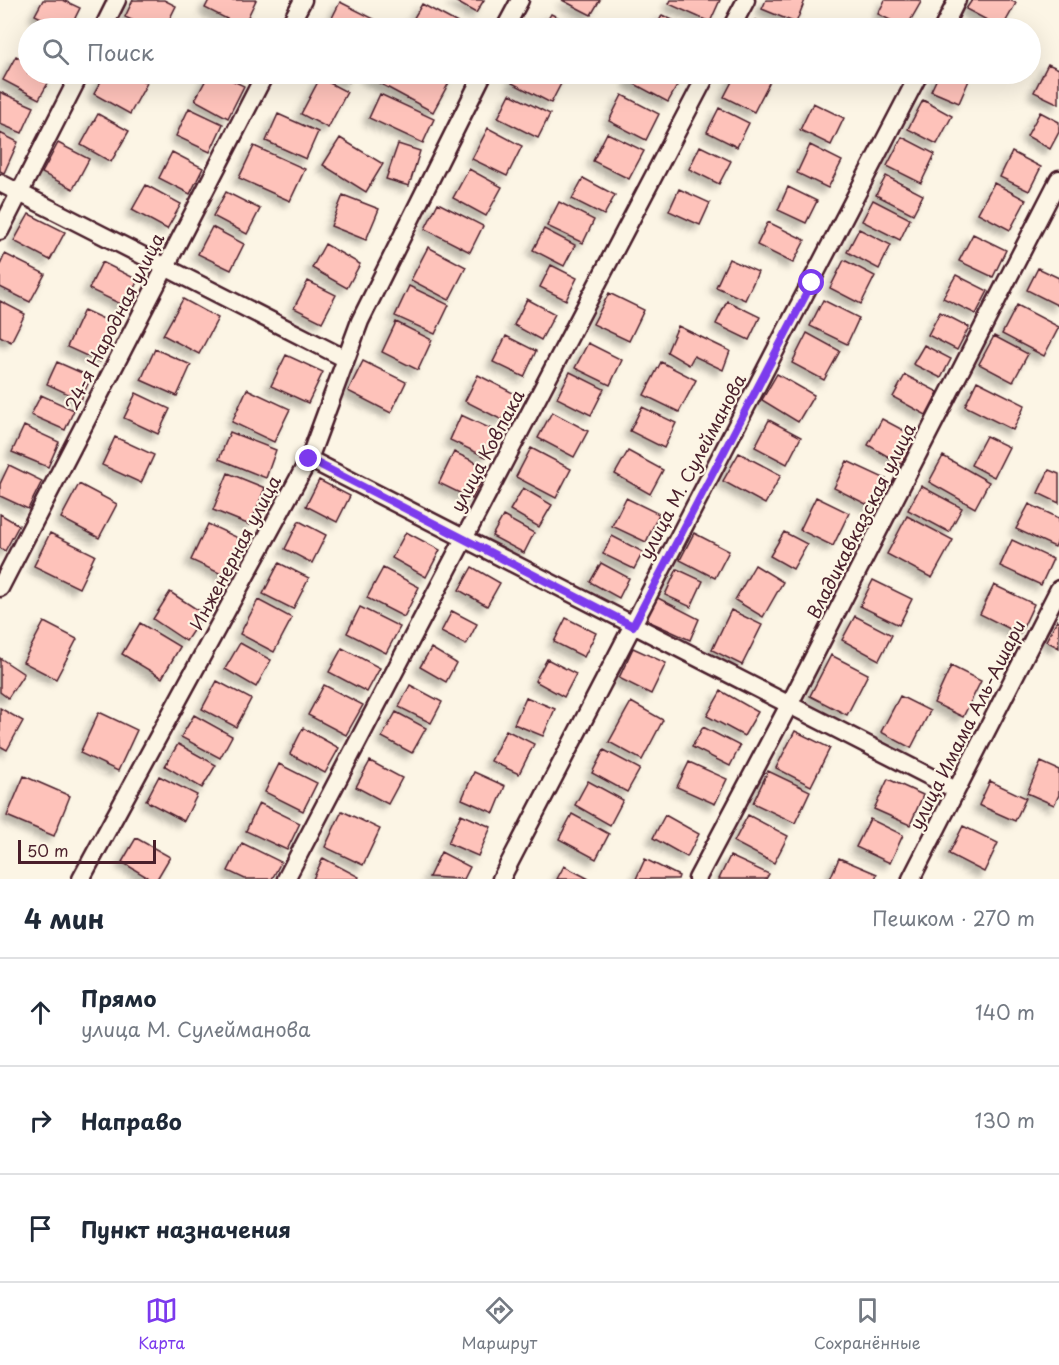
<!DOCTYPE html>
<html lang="ru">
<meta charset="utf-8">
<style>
:root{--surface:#fff;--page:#f2f2f3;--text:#1f2937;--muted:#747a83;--line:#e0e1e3;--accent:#7c3aed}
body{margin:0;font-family:"Playpen Sans",sans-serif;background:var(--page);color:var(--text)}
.scale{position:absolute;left:18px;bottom:15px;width:138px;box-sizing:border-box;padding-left:6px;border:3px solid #4a1f2b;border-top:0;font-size:16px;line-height:21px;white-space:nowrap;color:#4a1f2b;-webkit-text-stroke:4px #fcf5e5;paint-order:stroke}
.stop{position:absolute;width:18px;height:18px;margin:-14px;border:4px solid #7c3aed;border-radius:50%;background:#fff}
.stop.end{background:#7c3aed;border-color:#fff;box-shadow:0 2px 6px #0008}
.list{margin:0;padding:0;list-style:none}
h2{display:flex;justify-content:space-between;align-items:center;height:78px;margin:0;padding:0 24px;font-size:26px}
h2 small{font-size:20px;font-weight:400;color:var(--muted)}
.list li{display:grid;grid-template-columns:39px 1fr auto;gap:18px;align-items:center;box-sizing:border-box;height:108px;padding:0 24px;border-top:2px solid var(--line)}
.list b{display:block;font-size:22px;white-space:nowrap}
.list p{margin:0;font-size:20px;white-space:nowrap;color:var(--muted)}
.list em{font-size:20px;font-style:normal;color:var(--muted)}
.icon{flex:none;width:33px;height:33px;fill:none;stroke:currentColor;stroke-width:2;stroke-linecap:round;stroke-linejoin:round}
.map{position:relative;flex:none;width:1059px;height:879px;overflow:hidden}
.search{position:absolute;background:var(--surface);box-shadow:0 6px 24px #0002;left:18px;right:18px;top:18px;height:66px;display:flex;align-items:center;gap:15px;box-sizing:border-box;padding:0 21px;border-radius:33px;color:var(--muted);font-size:22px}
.sheet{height:402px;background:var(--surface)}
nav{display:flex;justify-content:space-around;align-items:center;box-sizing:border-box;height:84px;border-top:2px solid var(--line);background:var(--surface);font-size:16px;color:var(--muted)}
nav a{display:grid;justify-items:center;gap:3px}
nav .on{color:var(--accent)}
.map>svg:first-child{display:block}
</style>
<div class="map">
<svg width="1059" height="879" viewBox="0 0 1059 879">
<defs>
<filter id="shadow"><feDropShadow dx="-5.5" dy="5.5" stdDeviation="3" flood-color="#0004"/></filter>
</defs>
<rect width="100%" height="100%" fill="#fcf5e5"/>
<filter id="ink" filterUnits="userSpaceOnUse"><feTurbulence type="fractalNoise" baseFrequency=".0167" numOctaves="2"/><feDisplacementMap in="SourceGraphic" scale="12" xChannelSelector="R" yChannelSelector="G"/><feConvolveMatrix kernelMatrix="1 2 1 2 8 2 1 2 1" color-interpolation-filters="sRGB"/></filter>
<g filter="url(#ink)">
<!-- building -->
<path fill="#fec2ba" stroke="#4a1f2b" stroke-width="1.5" filter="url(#shadow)" d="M43 0H63L80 8 70 28H61L35 15Z
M133 0H164L176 6 165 28H149L125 17Z
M209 0H256L243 27 205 8Z
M453 0H484L476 13Z
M562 0H600L591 15Z
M671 0H720L710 22 669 4Z
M766 0H805L796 23 762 9Z
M885 0H918L921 2 906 28 878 14Z
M972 0H1010L1016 3 1002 28 966 9Z
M340 2 380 22 377 28H327Z
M422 4 467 28H408Z
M551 14 580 28H543Z
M662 15 689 28H656Z
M756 20 774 28H751Z
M16 56 28 63V74L52 76 39 99 3 80Z
M1048 64 1059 69V104L1034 92Z
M105 74H130L147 83 130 114 94 94Z
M209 74H219L244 86 228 118 195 100Z
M332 74H354L349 82Z
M368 74H445L452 77 433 112 366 76Z
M517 74H566L551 103 512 83Z
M633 74H676L682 77 668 102 629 81Z
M736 74H756L770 81 754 112 724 97Z
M939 74H959L970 78 959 103 931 91Z
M320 78 347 92 328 128 301 114Z
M0 92 34 107 22 133 0 124Z
M380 94 434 119 423 143 369 118Z
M510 94 550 114 538 138 498 118Z
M622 95 659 114 646 140 609 121Z
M923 100 952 116 937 144 908 129Z
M813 103 844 118 831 145 800 130Z
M189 108 223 124 210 152 176 136Z
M719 108 749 123 737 147 707 132Z
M1040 112 1059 122V132L1050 149 1027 136Z
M98 114 129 131 111 162 81 145Z
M278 114 318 132 306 159 266 141Z
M488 128 522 146 507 176 472 159Z
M0 133 18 142 4 173 0 171Z
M607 133 644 151 629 179 593 161Z
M902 137 935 154 921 183 887 166Z
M340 138 383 164 366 192 323 165Z
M58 143 89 159 73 189 42 173Z
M398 144 420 151 409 186 386 179Z
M810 145 842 161 828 188 797 173Z
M254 146 305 169 290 201 239 178Z
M700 146 731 161 719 184 689 169Z
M172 152 203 168 190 194 159 178Z
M1012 152 1041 167 1029 191 1000 177Z
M469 169 502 187 486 216 453 198Z
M886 176 923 195 913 214 876 195Z
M583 178 615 195 604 215 572 199Z
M994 183 1026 200 1010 230 978 213Z
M146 185 181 204 167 229 132 210Z
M788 187 817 201 806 223 778 210Z
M679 189 710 203 700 225 669 211Z
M226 192 260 209 247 234 213 216Z
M343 195 379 209 366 240 331 226Z
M873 200 910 219 900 240 862 221Z
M559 202 594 220 583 243 547 226Z
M438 203 483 226 470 252 425 229Z
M29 214 65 232 50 260 14 241Z
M768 222 805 240 793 263 757 245Z
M212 227 244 244 231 270 198 254Z
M544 229 575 245 564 266 533 250Z
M859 229 891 245 879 269 847 252Z
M973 234 1006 250 993 277 959 261Z
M325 244 360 264 347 288 312 268Z
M428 247 466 267 449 300 411 280Z
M5 254 45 274 30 302 0 287V265Z
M729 259 758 272 745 300 716 287Z
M844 260 875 276 861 304 830 288Z
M102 262 138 280 125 306 89 289Z
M551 265 577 278 566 300 540 287Z
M1038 268 1059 278V306L1027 290Z
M956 275 988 291 976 314 943 298Z
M308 281 336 295 322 322 294 308Z
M409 286 449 305 435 334 395 316Z
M609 293 644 310 629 341 593 324Z
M183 299 218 318 199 354 163 335Z
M527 299 555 314 541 340 514 325Z
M823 300 859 318 847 344 810 326Z
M0 301 25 314 11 342 0 336Z
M727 301 760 317 749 340 716 324Z
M1017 305 1059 327 1044 356 1002 334Z
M84 310 117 325 100 362 67 347Z
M940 312 969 327 957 350 928 335Z
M396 322 432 340 418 370 382 352Z
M678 326 730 351 723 370 694 356 689 365 667 352Z
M807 333 840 351 824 380 792 363Z
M506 336 536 351 524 377 493 362Z
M994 336 1028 354 1013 382 979 364Z
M588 343 622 360 610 385 575 368Z
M924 345 951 359 941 378 913 364Z
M155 349 191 365 177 396 141 380Z
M286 355 323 372 308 403 271 386Z
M363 361 406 382 391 413 348 391Z
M57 362 91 377 81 400 47 384Z
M661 362 696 380 679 412 644 395Z
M570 372 604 389 591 415 557 398Z
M777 374 814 395 798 422 762 400Z
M478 375 515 394 502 420 465 401Z
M905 375 938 392 926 415 893 397Z
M977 381 1025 405 1013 430 965 406Z
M247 389 290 409 274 442 232 422Z
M136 393 170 409 158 434 124 418Z
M41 395 74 410 65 430 31 415Z
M642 407 676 423 664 448 630 431Z
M552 412 588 431 574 457 538 438Z
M461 415 498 432 486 457 450 440Z
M882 419 916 437 901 464 868 445Z
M769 420 801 437 787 464 755 447Z
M24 426 59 442 48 467 12 452Z
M230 432 276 450 266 478 219 459Z
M986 436 1009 447 994 477 971 465Z
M115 437 154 455 141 483 102 465Z
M531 448 571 469 556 498 516 477Z
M628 451 663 470 650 494 615 474Z
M454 452 488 468 472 499 439 483Z
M739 453 781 475 765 504 723 481Z
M943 456 989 482 975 508 929 482Z
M847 461 886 479 872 507 834 488Z
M9 465 42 481 28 509 0 496V484Z
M1049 470 1059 474V503L1038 493Z
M228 473 265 488 250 525 213 510Z
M319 480 350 496 337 522 306 506Z
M79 484 117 504 99 538 61 518Z
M921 486 962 508 949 532 908 510Z
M523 488 552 505 539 527 510 510Z
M816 497 849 513 833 546 800 530Z
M626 498 659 514 646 542 612 526Z
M1029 504 1059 518V538L1055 547 1016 529Z
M0 514 19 525 5 551 0 548Z
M503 516 534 533 524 553 492 536Z
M907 516 953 540 932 578 887 554Z
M299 521 326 535 312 563 285 549Z
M208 524 247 542 230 578 191 560Z
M406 532 440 550 426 577 392 558Z
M784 532 807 544 793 569 770 556Z
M50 533 95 555 79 588 34 566Z
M694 533 729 551 715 578 680 560Z
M612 536 643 552 634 569 603 554Z
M1012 540 1053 559 1041 585 1000 566Z
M279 563 309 578 293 609 263 594Z
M601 563 629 578 619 598 590 582Z
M755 565 783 582 763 617 735 600Z
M472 567 500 583 487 606 459 590Z
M383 568 419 587 404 617 367 598Z
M677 569 703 581 691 607 665 595Z
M873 580 912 599 899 625 860 606Z
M994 585 1034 604 1020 634 980 614Z
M170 592 204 614 186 641 153 619Z
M656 597 699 619 690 640 646 620Z
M258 600 292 618 274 652 240 634Z
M360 607 400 627 386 653 347 633Z
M731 610 762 625 742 665 712 650Z
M452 611 477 624 466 645 441 632Z
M855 616 892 635 879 660 842 640Z
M566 618 596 633 584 657 554 642Z
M1057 620 1059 621V648L1046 641Z
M44 622 77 639 56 679 23 662Z
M140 623 180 647 162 678 122 654Z
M240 643 271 660 256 687 225 669Z
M342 648 380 668 367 692 329 672Z
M431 648 456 663 446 682 420 667Z
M633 648 666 663 651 694 619 678Z
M831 655 868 674 847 715 810 696Z
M0 658 24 674 8 698 0 692Z
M547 659 576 674 564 697 535 681Z
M951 666 981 681 963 717 934 703Z
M217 681 251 699 236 727 202 709Z
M324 685 363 705 346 735 308 715Z
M410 685 442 702 431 723 399 707Z
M721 691 758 712 744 736 707 716Z
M900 696 930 711 911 748 881 732Z
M526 697 555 709 543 736 514 724Z
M631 702 663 720 642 760 609 742Z
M0 708 23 721 7 750 0 746Z
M99 712 137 730 118 771 80 753Z
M396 712 426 728 412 753 382 737Z
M194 715 232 736 220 758 181 737Z
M703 727 740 746 730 766 692 747Z
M303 728 339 748 325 773 290 754Z
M506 730 534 744 519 774 491 761Z
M795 731 830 748 811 786 776 768Z
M178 744 216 765 202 788 165 766Z
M604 750 640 769 627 792 592 773Z
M370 761 402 778 388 804 356 787Z
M689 762 727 779 715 804 677 787Z
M1041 762 1059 770V795L1054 805 1027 793Z
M279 764 317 783 303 811 265 792Z
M768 771 810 791 795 823 753 803Z
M474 772 505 786 494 813 462 799Z
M24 776 70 796 54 836 7 816Z
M159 776 197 795 184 821 146 801Z
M888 779 923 795 910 825 874 809Z
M588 781 623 800 610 825 575 805Z
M990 781 1026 798 1015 821 979 805Z
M259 803 300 823 287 850 246 831Z
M342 811 380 829 363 865 325 847Z
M461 814 491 827 478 856 448 843Z
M572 814 609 834 596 859 559 839Z
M665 815 699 834 687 857 653 838Z
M748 815 788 836 774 863 734 842Z
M870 819 903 835 890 863 856 847Z
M963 826 998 843 984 872 949 854Z
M136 838 170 857 157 879H150L122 862Z
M242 843 281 862 272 879H245L228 871Z
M441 852 470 867 464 879 429 877Z
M730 856 769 874 766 879H719Z
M323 858 359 877 358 879H313Z
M839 858 877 874 875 879H830Z
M645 859 679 876 678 879H636Z
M564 866 589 879H557Z"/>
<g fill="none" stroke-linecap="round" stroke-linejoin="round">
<defs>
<path id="minor" d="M103 28 117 0
M288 28 303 0
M505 28 520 0
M731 28 746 0
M943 28 957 0
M0 183 346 359
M0 231 80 74
M309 459 956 790
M0 588 265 74
M81 879 309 459 360 321 483 74
M286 879 707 74
M501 879 919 74
M697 879 789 705 1059 179
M911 879 1059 589"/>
</defs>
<!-- minor casing -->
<use href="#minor" stroke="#4a1f2b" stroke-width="21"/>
<!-- minor -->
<use href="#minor" stroke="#fcf5e5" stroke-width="16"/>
</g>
</g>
<g fill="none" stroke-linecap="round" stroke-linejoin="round" filter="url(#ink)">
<!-- route -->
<path stroke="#7c3aed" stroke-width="8" d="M309 459 633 626 812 283"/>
</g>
<g text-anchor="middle" stroke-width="4.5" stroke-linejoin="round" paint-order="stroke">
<!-- street labels -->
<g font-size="18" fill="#4a1f2b" stroke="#fcf5e5">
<text transform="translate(115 322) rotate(-63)" y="6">24-я Народная улица</text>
<text transform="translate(488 451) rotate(-62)" y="6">улица Ковпака</text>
<text transform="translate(693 467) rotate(-62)" y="6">улица М. Сулейманова</text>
<text transform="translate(862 521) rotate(-63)" y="6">Владикавказская улица</text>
<text transform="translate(236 553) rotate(-62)" y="6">Инженерная улица</text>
<text transform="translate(968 725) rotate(-63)" y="6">улица Имама Аль-Ашари</text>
</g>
</g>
</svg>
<div class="scale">50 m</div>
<div class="stop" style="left:812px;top:283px"></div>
<div class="stop end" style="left:309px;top:459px"></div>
<div class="search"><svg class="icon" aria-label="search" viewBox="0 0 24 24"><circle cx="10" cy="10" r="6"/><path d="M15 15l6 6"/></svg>Поиск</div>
</div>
<section class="sheet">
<h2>4 мин<small>Пешком · 270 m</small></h2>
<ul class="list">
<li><svg class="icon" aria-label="ahead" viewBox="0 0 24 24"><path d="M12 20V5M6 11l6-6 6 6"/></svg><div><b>Прямо</b><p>улица М. Сулейманова</p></div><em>140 m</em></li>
<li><svg class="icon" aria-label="right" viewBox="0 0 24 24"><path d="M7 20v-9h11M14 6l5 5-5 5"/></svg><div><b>Направо</b></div><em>130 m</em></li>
<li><svg class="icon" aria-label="arrive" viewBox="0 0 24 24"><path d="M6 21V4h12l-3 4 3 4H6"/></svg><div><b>Пункт назначения</b></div></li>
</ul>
</section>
<nav>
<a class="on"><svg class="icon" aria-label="map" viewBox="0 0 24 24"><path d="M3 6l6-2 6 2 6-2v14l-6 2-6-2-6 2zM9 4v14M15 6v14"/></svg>Карта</a>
<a><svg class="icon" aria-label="directions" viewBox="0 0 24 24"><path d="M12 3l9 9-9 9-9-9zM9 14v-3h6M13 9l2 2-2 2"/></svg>Маршрут</a>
<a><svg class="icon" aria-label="saved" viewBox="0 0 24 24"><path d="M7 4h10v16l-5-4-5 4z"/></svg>Сохранённые</a>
</nav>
